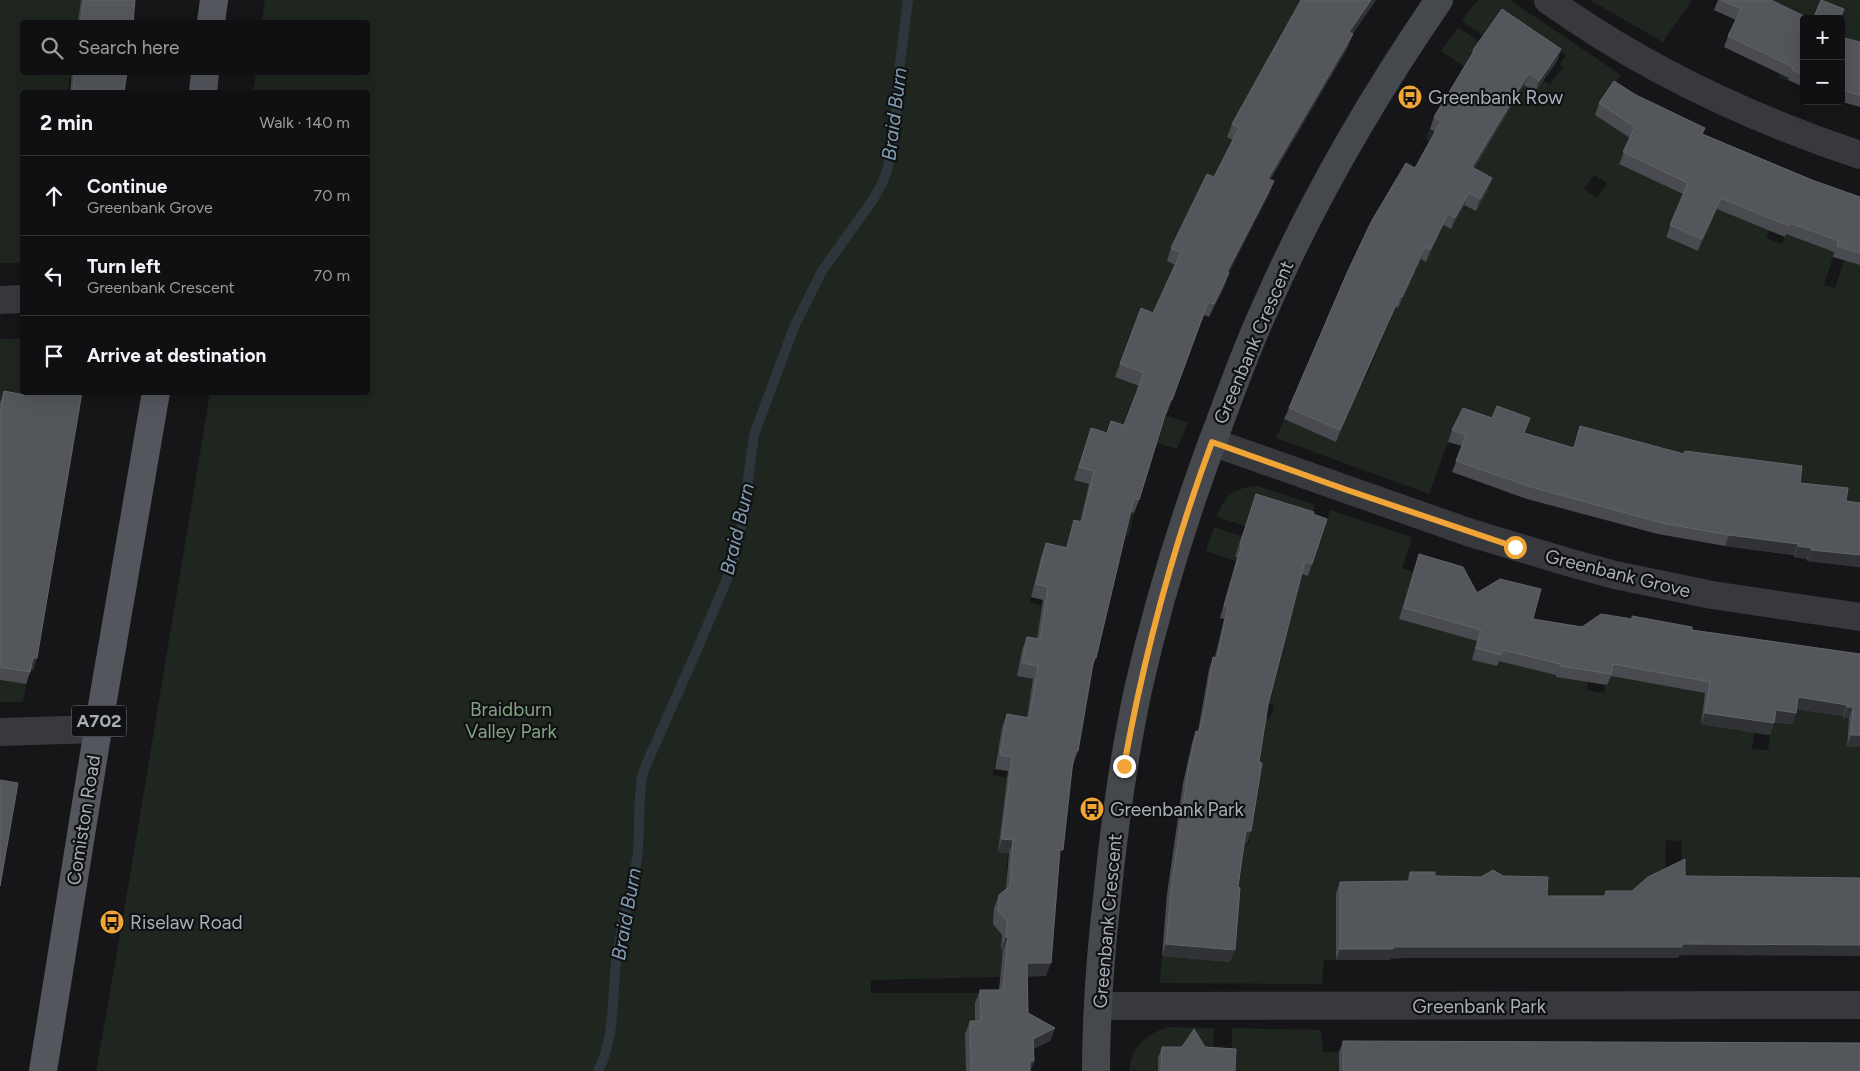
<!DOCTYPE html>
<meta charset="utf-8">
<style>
:root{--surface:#101012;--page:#19191b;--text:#f1f3f6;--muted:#9c9d9f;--line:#303032}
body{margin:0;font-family:Figtree,sans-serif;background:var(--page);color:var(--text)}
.controls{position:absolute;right:15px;top:15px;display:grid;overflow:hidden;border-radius:5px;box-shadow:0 5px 20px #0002}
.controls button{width:45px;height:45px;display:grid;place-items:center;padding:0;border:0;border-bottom:1px solid var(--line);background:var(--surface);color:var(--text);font:25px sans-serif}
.stop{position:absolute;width:15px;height:15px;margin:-11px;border:4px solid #f0a536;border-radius:50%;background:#fff}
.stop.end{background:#f0a536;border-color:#fff;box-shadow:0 1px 5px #0008}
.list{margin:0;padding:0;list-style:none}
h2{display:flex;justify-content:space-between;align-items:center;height:65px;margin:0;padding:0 20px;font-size:21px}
h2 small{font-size:16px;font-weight:400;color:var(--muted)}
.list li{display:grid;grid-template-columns:32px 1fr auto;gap:15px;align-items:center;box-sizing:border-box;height:80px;padding:0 20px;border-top:1px solid var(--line)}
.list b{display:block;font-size:19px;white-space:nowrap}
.list p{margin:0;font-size:16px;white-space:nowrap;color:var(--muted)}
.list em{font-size:16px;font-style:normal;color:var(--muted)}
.icon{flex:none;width:28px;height:28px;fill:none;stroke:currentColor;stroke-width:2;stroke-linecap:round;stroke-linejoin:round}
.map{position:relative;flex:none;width:1860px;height:1071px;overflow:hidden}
.search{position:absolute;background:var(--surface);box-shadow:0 5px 20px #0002;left:20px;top:20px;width:350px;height:55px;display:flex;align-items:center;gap:12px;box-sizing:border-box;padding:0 18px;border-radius:5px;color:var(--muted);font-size:19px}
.panel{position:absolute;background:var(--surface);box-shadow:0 5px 20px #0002;left:20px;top:90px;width:350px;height:305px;border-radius:5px}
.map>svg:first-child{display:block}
</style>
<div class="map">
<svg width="1860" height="1071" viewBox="0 0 1860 1071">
<rect width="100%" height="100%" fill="#161618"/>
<!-- green -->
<path fill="#1e261f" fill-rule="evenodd" d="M0 0H81L78 22H22V72L98 73 96 81 70 78 67 92H22V263H0Z
M265 0H1319L1250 150 1167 261 1177 265 1171 299 1115 377 1139 386 1133 404 1188 423 1177 449 1108 428 1087 498 1134 513 1129 536 1080 523 1062 562 1041 557 1030 602 1051 608 1036 648 1017 676 1036 680 1025 731 1002 727 993 775 1017 779 1004 803 1001 828 1011 829 1006 870 1054 875 1005 904 1003 930 1013 951 1000 977 871 980V993H1023L977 1071H96L123 918 210 393 368 392V92H253L256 73 368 72V22H262Z
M1479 0H1510L1621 75 1595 115 1707 143 1666 237 1698 251 1717 209 1788 184 1766 238 1782 244 1786 234 1828 250 1849 207 1824 285 1835 288 1846 255 1860 259V514L1656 533 1646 531 1664 461 1591 488 1583 515 1578 513 1591 466 1577 438 1570 459 1521 474 1515 495 1502 491 1525 429 1488 430 1459 419 1448 442 1429 494 1276 438 1284 420 1288 421 1312 356 1365 379 1392 316 1372 307 1344 282 1397 308 1421 259V212L1451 229 1464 205 1476 211 1431 142 1425 138 1430 129 1479 159 1470 71 1441 51 1458 27 1482 44 1522 83 1543 80 1550 85 1563 67 1560 64 1566 55 1550 44 1486 38 1462 21 1474 4ZM1594 175 1607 183 1597 198 1584 189Z
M1590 0H1692L1663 42Z
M1755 0H1860V57L1841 49V19H1804V42L1788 81 1779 77 1780 74 1771 69Z
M0 339H22V388L20 407 0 403Z
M1258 486 1315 505 1309 524 1245 526 1217 517C1224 494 1235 488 1258 486Z
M1330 510 1412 537 1402 568 1413 572 1400 619 1463 586 1481 591 1502 649 1559 661 1556 677 1588 682 1587 690 1604 693 1605 686 1607 685 1616 634 1620 678 1679 688 1764 653 1752 749 1768 750 1772 721 1794 709 1846 687 1843 717 1849 718 1847 746 1860 747V888L1815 955 1812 956V930L1751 904V956L1745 955 1685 905V956H1678L1618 907 1617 958H1612L1549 907 1548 958H1471L1472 909 1406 907 1405 958 1389 960V893H1336V960H1324L1322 984 1160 983 1162 956 1230 962 1235 900 1167 894 1171 871 1230 842 1249 844 1251 828 1235 807 1181 800 1182 791 1187 792 1204 704 1270 719 1274 705 1267 703 1277 659 1218 645 1242 563 1206 551 1214 527 1242 536 1236 557 1314 556ZM1666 840 1682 841 1681 875H1665Z
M0 680 26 684 23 702H0Z
M1169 1027 1214 1028 1213 1059 1158 1058V1071H1130C1129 1047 1148 1033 1169 1027Z
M1232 1028 1321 1030 1323 1052H1339V1071H1232Z"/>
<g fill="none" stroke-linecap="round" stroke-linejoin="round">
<!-- stream -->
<path stroke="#2c363c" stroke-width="10" d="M598 1071C615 1039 612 998 616 963 620 928 631 894 637 859 641 829 637 800 643 772L697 650 732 567 742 524 754 435 794 327 822 271 873 200 882 183 888 168 896 115 898 78 908 0"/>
<!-- street -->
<path stroke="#37393d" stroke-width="28" d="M1548 0C1643 68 1749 118 1860 155
M0 300 22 299
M1212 442 1468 532 1564 561 1615 575 1712 595 1860 617
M0 732 98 729
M1098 1006 1860 1005"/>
<!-- secondary -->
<path stroke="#45484d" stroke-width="28" d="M1096 1071C1096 1010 1101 949 1108 888 1115 821 1124 755 1138 690 1159 596 1188 505 1222 416 1236 378 1250 340 1267 304 1314 197 1373 96 1439 0"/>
<!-- primary -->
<path stroke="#53565c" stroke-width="28" d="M211 22 214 0
M203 92 205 72
M43 1071 98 729 156 392"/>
</g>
<!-- wall -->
<path fill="#494b50" d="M81 0H135L133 22H78Z
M1301 0H1376L1352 34 1348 47 1270 180 1274 181 1269 194 1228 273 1224 287 1209 317 1204 315 1167 413H1166L1139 500 1134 513 1130 512 1096 658 1092 668 1078 751 1073 765V764L1059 859 1046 976H1027L1028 1013 1055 1028 1050 1041 1033 1049 1034 1061 1030 1071H966L965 1034 970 1021H975V1003L980 990H999L1003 950H1001L1002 935 993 924 994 908 999 895 1006 889 1009 853 998 852 1008 771 995 769 1002 727 1007 714 1027 717 1033 679 1017 676 1022 650 1027 637 1037 639 1043 600 1031 597 1041 557 1046 543 1066 548 1070 533 1074 520 1080 522 1089 484 1074 480 1091 428 1107 433 1111 421 1124 425 1139 386 1115 377 1141 308 1153 313 1175 265 1167 261 1171 248 1214 177 1233 140 1227 137 1232 124Z
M1718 0H1771L1804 19V87L1788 80 1789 78 1724 47 1728 36 1736 20 1714 10Z
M1841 37 1860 42V107L1839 101H1841Z
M1561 49 1557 61 1535 92 1524 85 1474 168 1488 190 1476 211 1464 205 1451 229 1443 225 1426 262 1421 259 1398 308 1395 307 1336 442 1284 419 1289 408 1415 168 1435 132 1430 129 1434 117 1471 57 1473 50Z
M72 72H127L124 92H70Z
M1636 95 1703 134 1812 180 1860 197V265L1833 257 1834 252 1786 234 1785 237 1717 209 1698 251 1666 237 1683 194 1619 164 1630 138 1595 115 1599 103Z
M22 388V392H82L33 670H31L26 684 0 680V403L4 391 21 394Z
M1580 426 1684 454 1685 451 1800 483 1846 501 1860 503V567L1807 561V559L1794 557V555L1725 546 1658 534 1527 499 1452 472 1462 446 1448 442 1452 430 1524 433 1573 448Z
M1256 494 1313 514 1312 564 1308 576 1302 574 1268 705 1259 762 1251 831 1247 843H1244L1238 887 1230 962 1162 956 1167 894 1183 783 1192 743 1196 731H1198L1200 720 1209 669 1213 657H1215L1224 619 1220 618 1237 557H1235Z
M1419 554 1477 593 1533 619 1582 627 1692 630 1860 654V747L1847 746 1849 718H1843V716L1797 709 1796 713 1792 724 1774 722 1770 735 1701 724 1705 693 1611 676 1607 685 1556 677V675L1499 661 1497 666 1472 660 1477 641 1399 619 1415 566Z
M1410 872 1435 876 1481 877 1503 876 1547 896H1604L1606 891 1679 955 1678 958H1390L1389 960H1336V893L1340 882 1407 881Z
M1343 1041 1860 1071H1339V1052Z
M1162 1047H1205L1235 1071H1158V1058Z"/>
<!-- shaded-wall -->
<path fill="#303235" d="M1371 0H1376L1345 45 1349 32Z
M1353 34 1348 47 1263 192 1268 179Z
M1561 49 1557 61 1535 92 1539 81Z
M1529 73 1524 85 1467 178 1472 167Z
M1492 178 1488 190 1476 211 1480 199Z
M1274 181 1269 194 1222 286 1227 272Z
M1469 193 1464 205 1451 229 1455 218Z
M1721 198 1717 209 1698 251 1702 239Z
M1448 214 1443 225 1426 262 1430 250Z
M1425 247 1421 259 1398 308 1402 297Z
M1229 273 1224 287 1209 317 1214 304Z
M1400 296 1395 307 1336 442 1340 430Z
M1729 535 1798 544 1794 555 1725 546Z
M1798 546 1812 548 1807 559 1794 557Z
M1811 550 1860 555V567L1807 561Z
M33 658H37L33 670H28Z
M1798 697 1847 705 1843 716 1794 709Z
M1847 707H1853L1849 718H1843Z
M1776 710 1796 713 1792 724 1772 721Z
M1705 713 1774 723 1770 735 1701 724Z
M1851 735H1860V747L1847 746Z
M1246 831H1251L1247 843H1241Z
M1002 839 1013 840 1009 853 998 852Z
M1006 937H1008L1003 950H1001Z
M1166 944 1235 950 1230 962 1162 956Z
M1682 944 1860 945V956L1679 955 1678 958H1390L1389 960H1336L1340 949 1393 947Z
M1027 963H1051L1046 976 1022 977Z
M1055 1028 1050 1041 1028 1052 1033 1039Z
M1030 1061H1034L1030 1071Z"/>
<!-- building -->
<path fill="#53565b" stroke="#61646a" d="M84 0H135L133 22H81Z
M1301 0H1371L1349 32 1353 34 1268 179 1274 181 1227 272 1229 273 1214 304 1208 302 1172 400 1170 399 1139 500 1134 498 1096 658H1094L1078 751H1074L1063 850H1060L1051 963H1027L1028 1013 1055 1028 1033 1039 1034 1061H1030V1071H971L970 1021H981L980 990H1003L1008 937H1006L1007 921 998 911 999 895 1010 886 1013 840 1002 839 1012 757 1000 755 1007 714 1029 718 1038 666 1022 663 1027 637 1040 639 1048 587 1036 584 1046 543 1067 548 1074 520 1082 522 1094 471 1079 467 1091 428 1107 433 1111 421 1124 425 1144 373 1120 364 1141 308 1153 313 1181 252 1171 248 1207 174 1214 177 1239 128 1232 124Z
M1721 0H1771L1810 19H1804V74L1792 70 1793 67 1728 36 1741 9Z
M1821 0 1844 9 1840 19H1813Z
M1502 9 1561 49 1539 81 1529 73 1472 167 1492 178 1480 199 1469 193 1455 218 1448 214 1430 250 1425 247 1402 297 1400 296 1340 430 1289 408 1347 273 1371 222 1406 163 1415 168 1441 121 1434 117 1474 51 1473 50Z
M1841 37 1860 42V95L1841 90Z
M75 72H127L124 92H73Z
M1614 81 1636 95 1705 128 1702 134 1812 180 1860 197V253L1837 246 1839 241 1790 223 1789 226 1721 198 1702 239 1670 225 1688 183 1623 152 1635 127 1599 103Z
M4 391 24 395V392H82L37 658H33L30 672 0 667V416Z
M1497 406 1530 418 1524 433 1574 448 1580 426 1684 454 1685 451 1802 466 1800 483 1848 488 1846 501 1860 503V555L1811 550 1812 548 1798 546V544L1729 535 1662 523 1531 487 1456 461 1466 435 1452 430 1463 408 1492 418Z
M1256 494 1314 512 1313 514 1327 519 1312 564 1305 561 1268 705 1259 762 1262 763 1251 831H1246L1238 887 1240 888 1235 950 1166 944 1172 882 1188 771 1196 731 1199 732 1205 708 1213 657 1217 658 1228 607 1224 606 1242 545 1240 544Z
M1419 554 1463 567 1477 593 1500 579 1541 589 1533 619 1582 627 1601 614 1632 619V616L1692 627V630L1860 654V735H1851L1853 707H1847V705L1798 697 1796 713 1776 710 1774 723 1705 713 1710 682 1613 664 1611 674 1560 666V664L1503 650 1501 655 1476 648 1481 630 1404 608Z
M0 780 18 783 0 886Z
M1685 859V876L1860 878V945L1682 944V947H1393V949H1340V882L1410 881V872H1435V876L1481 877 1493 870 1503 876 1548 877 1547 896H1605L1606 891H1632L1648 877Z
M1194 1029 1205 1047 1236 1049 1235 1071H1161L1162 1047H1182Z
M1343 1041 1860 1043V1071H1343Z"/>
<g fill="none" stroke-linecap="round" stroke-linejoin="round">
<!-- route -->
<path stroke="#f0a536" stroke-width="6" d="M1124 766C1144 655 1173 547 1212 442L1347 490 1515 547"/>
</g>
<!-- icons -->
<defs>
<symbol id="bus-disc" viewBox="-11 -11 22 22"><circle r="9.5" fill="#f0a536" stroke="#111113"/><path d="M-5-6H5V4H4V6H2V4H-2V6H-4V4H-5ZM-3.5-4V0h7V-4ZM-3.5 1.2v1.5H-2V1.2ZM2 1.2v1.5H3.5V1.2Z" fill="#111"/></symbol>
</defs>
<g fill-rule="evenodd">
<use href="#bus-disc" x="1396" y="83" width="28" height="28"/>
<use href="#bus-disc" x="1078" y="795" width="28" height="28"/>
<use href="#bus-disc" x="98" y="908" width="28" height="28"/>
</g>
<g text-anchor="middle" stroke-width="4.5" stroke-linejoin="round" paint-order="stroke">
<!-- shield labels -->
<rect fill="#111113" stroke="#7b7f86" stroke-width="1" x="71.5" y="705.5" width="55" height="31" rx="4"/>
<g font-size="18" font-weight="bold" fill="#a8aeb8">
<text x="99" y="727">A702</text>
</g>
<!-- poi labels -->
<g font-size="19" fill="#a8aeb8" stroke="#111113" text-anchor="start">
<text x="1428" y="104">Greenbank Row</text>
<text x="1110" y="816">Greenbank Park</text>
<text x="130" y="929">Riselaw Road</text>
</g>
<!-- street labels -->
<g font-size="19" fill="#a8aeb8" stroke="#111113">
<text transform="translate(1253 342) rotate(-67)" y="7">Greenbank Crescent</text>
<text transform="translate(1618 573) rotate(14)" y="7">Greenbank Grove</text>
<text transform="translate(83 820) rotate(-81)" y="7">Comiston Road</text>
<text transform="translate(1107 921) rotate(-85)" y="7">Greenbank Crescent</text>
<text x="1479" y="1013">Greenbank Park</text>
</g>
<!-- park labels -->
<g font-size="19" fill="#80a380" stroke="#111113">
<text x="511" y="716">Braidburn<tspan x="511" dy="22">Valley Park</tspan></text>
</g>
<!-- water labels -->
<g font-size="20" font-style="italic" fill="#809eb3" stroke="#111113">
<text transform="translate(894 114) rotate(-83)" y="7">Braid Burn</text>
<text transform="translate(737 529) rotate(-77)" y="7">Braid Burn</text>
<text transform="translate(626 914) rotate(-80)" y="7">Braid Burn</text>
</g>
</g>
</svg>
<div class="controls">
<button>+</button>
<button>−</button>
</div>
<div class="stop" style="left:1515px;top:547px"></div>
<div class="stop end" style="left:1124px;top:766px"></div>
<div class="search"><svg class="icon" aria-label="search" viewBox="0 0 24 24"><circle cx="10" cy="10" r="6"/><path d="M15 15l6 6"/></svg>Search here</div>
<section class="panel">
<h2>2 min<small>Walk · 140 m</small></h2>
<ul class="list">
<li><svg class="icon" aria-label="ahead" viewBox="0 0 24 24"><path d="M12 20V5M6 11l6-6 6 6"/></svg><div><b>Continue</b><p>Greenbank Grove</p></div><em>70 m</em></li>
<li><svg class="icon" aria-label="left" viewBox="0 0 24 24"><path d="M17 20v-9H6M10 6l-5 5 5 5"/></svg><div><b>Turn left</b><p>Greenbank Crescent</p></div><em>70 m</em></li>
<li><svg class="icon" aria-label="arrive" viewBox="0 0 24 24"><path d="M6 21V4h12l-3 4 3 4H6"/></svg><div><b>Arrive at destination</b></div></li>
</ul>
</section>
</div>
